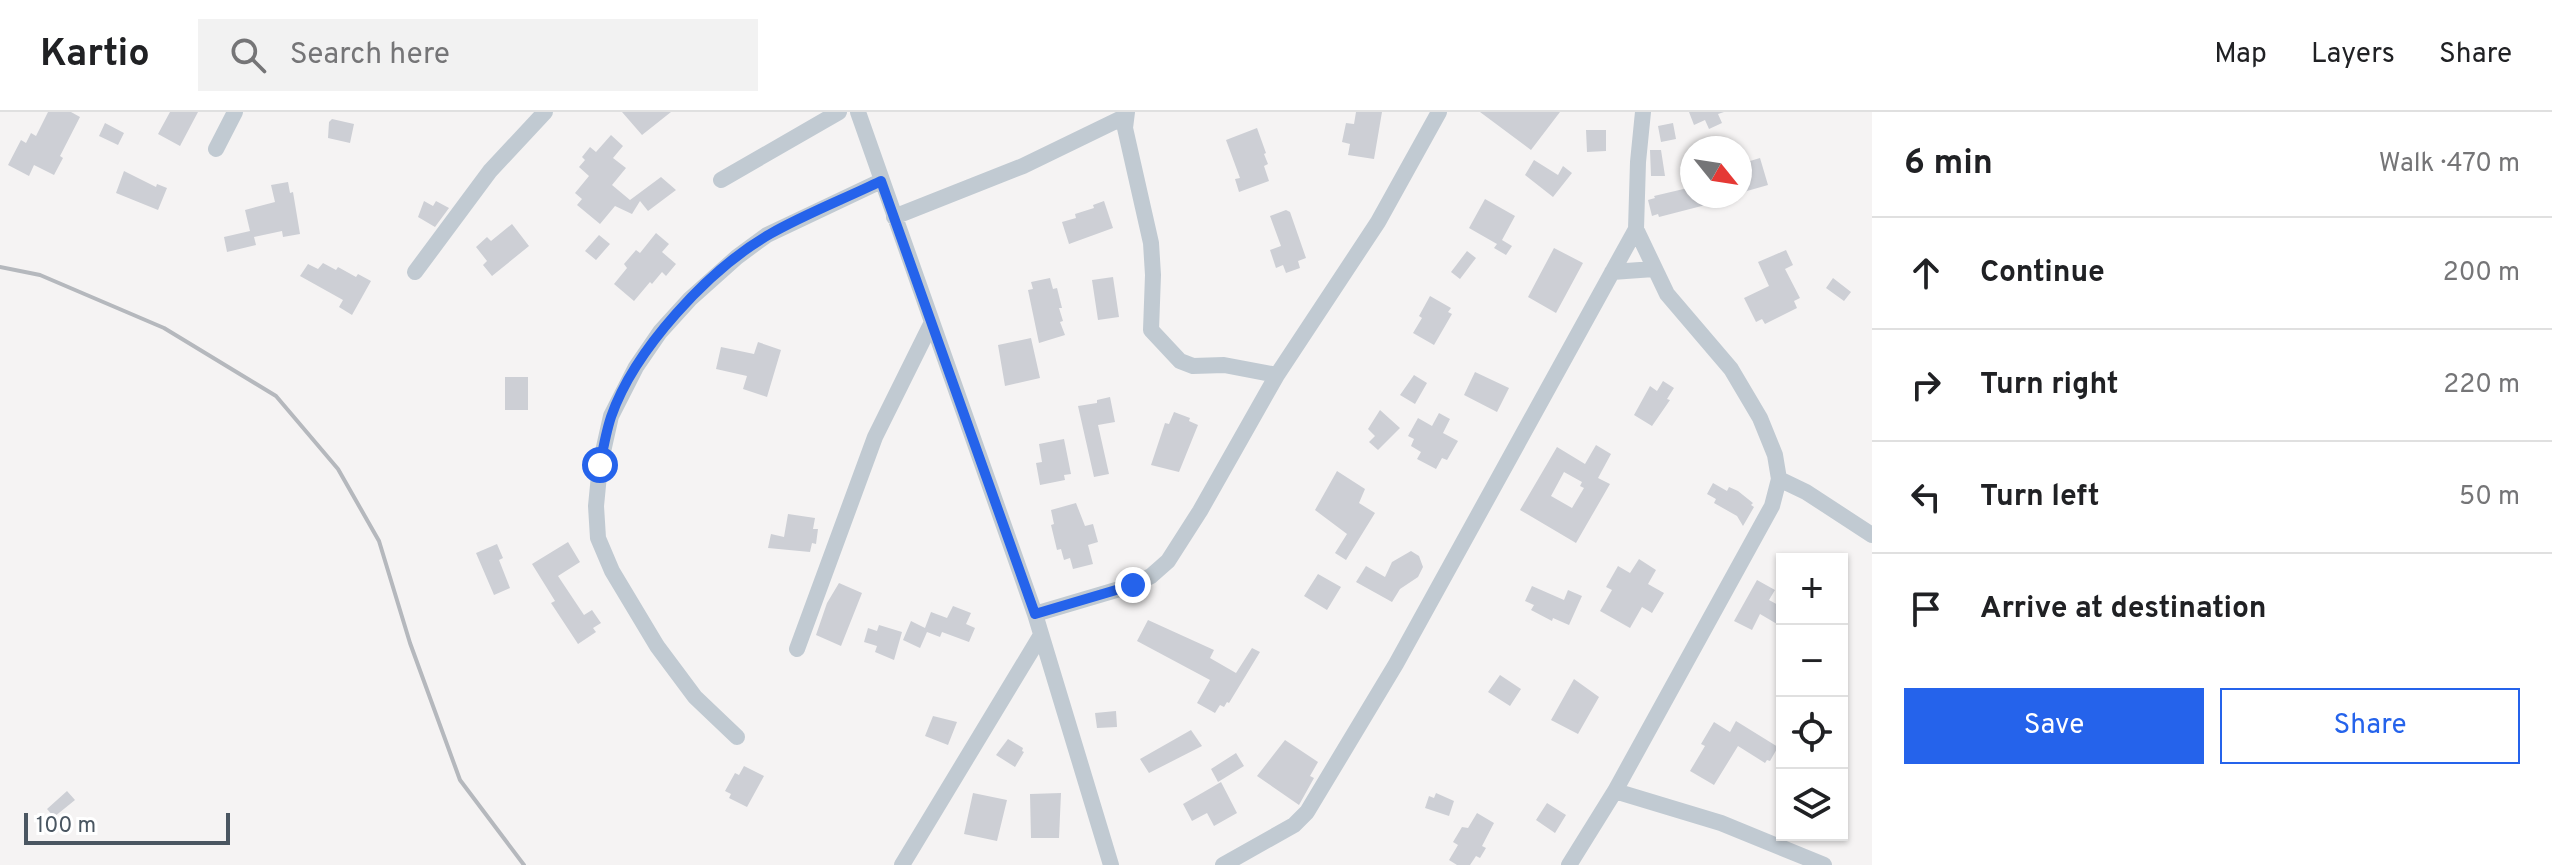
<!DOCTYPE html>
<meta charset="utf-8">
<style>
:root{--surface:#fff;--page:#f2f2f2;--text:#202124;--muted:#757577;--line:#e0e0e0;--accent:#2563eb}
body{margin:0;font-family:Overpass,sans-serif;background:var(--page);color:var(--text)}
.controls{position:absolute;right:24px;bottom:24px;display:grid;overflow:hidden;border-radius:0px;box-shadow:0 2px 6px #0004}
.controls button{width:72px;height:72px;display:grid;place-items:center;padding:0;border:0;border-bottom:2px solid var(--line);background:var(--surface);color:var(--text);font:40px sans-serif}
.compass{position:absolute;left:1680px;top:24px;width:72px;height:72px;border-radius:50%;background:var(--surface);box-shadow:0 2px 6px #0004;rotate:120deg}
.scale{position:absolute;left:24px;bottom:20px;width:206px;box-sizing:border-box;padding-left:8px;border:4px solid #4a5661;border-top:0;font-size:22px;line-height:28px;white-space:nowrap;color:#4a5661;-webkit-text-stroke:6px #fff;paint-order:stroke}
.stop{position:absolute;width:24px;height:24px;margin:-18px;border:6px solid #2563eb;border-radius:50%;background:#fff}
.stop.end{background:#2563eb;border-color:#fff;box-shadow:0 2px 8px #0008}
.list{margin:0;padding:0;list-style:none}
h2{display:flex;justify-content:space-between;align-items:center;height:104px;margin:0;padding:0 32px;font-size:34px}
h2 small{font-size:26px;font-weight:400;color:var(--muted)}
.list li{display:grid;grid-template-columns:52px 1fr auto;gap:24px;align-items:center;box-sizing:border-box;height:112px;padding:0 32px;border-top:2px solid var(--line)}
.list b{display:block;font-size:30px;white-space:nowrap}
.list em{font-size:26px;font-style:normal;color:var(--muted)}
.actions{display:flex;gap:16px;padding:24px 32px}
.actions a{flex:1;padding:18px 0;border:2px solid var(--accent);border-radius:0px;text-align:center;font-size:28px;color:var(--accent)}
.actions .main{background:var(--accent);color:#fff}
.icon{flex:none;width:44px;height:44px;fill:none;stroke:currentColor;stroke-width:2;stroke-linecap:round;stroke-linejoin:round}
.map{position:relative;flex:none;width:1872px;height:753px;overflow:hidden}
header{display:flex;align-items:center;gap:48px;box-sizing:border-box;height:112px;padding:0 40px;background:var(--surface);border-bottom:2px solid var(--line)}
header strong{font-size:38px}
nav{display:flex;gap:44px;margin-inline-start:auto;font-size:28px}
.search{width:560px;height:72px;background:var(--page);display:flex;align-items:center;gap:20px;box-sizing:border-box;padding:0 28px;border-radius:0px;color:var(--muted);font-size:30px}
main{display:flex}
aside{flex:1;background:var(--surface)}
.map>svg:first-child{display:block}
</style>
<header>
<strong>Kartio</strong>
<div class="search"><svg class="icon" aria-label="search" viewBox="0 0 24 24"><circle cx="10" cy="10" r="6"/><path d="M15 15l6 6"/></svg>Search here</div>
<nav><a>Map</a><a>Layers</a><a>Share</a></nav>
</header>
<main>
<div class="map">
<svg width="1872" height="753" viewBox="0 0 1872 753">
<rect width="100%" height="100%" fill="#f5f3f3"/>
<!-- building -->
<path fill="#cdcfd5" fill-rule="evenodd" d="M48 0H71L80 5 60 44 63 46 54 63 34 53 29 64 8 53 21 28 26 31 31 21 36 24Z
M170 0H198L180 34 158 22Z
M622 0H671L642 23Z
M1356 0H1382L1374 47 1348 43 1350 32 1342 30 1346 11 1354 12Z
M1480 0H1560L1531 38Z
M1689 0H1724L1718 2 1722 11 1709 17 1705 8 1694 13Z
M332 7 354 12 350 31 328 26 329 10Z
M105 11 124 21 118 33 99 24Z
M1673 11 1676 27 1661 30 1658 14Z
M1257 16 1266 41 1264 42 1268 52 1264 54 1269 69 1239 80 1235 67 1240 66 1226 28Z
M1586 18H1606V39L1587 40Z
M611 23 623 34 613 46 626 56 612 73 630 88 661 65 676 78 648 99 640 89 632 102 615 94 600 112 577 93 582 87 575 81 589 64 579 55 585 48 582 45 590 35 596 40Z
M1650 38H1661L1665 64H1651Z
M1760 46 1768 73 1740 81V52Z
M1534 48 1558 63 1563 54 1572 61 1553 85 1525 63Z
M124 59 156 75 157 72 167 76 158 98 116 81Z
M288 70 290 81 293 80 300 122 283 125 282 119 254 125 256 133 227 140 224 125 250 119 245 98 275 90 271 73Z
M1692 75V84H1721V89L1659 105 1658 102 1652 104 1648 88 1655 86 1654 84Z
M1485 87 1515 104 1502 128 1512 134 1506 143 1494 136 1497 132 1469 116Z
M424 89 433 94 436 89 449 96 435 115 418 105Z
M1104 89 1113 116 1069 132 1062 110 1076 106 1075 102 1094 96 1093 93Z
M1286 98 1290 100 1306 146 1298 149 1300 156 1286 161 1283 153 1276 156 1270 138 1281 134 1270 104Z
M512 112 529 134 492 164 483 153 487 149 476 135 487 125 491 129Z
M656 121 669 132 662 140 676 152 666 164 662 160 652 172 650 170 634 189 614 172 627 156 624 152 636 138 640 141Z
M599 123 610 132 596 148 585 139Z
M1554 136 1583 151 1556 201 1528 185Z
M1786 138 1793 153 1785 157 1800 186 1794 189 1797 196 1765 212 1762 207 1756 210 1744 186 1769 174 1758 150Z
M1467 139 1476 146 1460 167 1451 160Z
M323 151 336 158 338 155 356 165 358 162 371 169 352 203 339 195 343 188 300 164 308 152 318 157Z
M1113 165 1119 205 1098 208 1092 168Z
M1050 166 1053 177 1057 176 1062 196H1059L1063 209 1060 210 1065 223 1039 231 1028 178 1033 177 1031 170Z
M1833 166 1851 180 1844 189 1826 176Z
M1430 184 1451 196 1448 200 1452 202 1434 233 1413 221 1422 206 1419 204Z
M1031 226 1040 266 1005 274 998 233Z
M758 230 781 238 767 285 743 277 747 264 716 257 721 235 754 242Z
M1475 260 1509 276 1497 300 1464 283Z
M1414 263 1427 271 1415 292 1400 283Z
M505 265H528V298H505Z
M1663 269 1674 276 1667 287 1670 288 1652 314 1634 303 1650 274 1657 279Z
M1110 285 1115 310 1098 313 1109 362 1094 365 1078 294 1097 291V288Z
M1380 298 1400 316 1378 338 1369 330 1375 324 1368 317Z
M1174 300 1190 306 1189 309 1198 313 1179 360 1151 353 1165 311 1169 312Z
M1439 301 1450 307 1443 321 1458 329 1447 348 1442 346 1436 357 1417 347 1421 340 1411 334 1414 327 1408 324 1418 306 1432 314Z
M1064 327 1071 362 1064 363 1065 368 1040 373 1036 351 1042 350 1039 332Z
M1596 333 1611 342 1598 366 1610 372 1576 431 1520 398 1557 335 1585 352ZM1564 360 1582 370 1580 374 1584 376 1572 396 1551 384Z
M1337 359 1365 377 1359 391 1375 401 1346 448 1335 441 1347 422 1315 398Z
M1713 371 1727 379 1729 375 1738 379 1753 391 1751 393 1754 395 1743 414 1737 404 1714 391 1716 387 1707 382Z
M1076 391 1085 414 1093 412 1098 430 1088 433 1093 452 1073 457 1070 446 1064 448 1061 437 1057 438 1051 413 1054 412 1051 398Z
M788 402 815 406 813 417H818L816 432 812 431 810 440 768 436 771 422 784 425Z
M568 430 580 450 558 464 584 503 592 498 601 511 593 516 596 520 578 532 551 491 555 489 532 452Z
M497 432 503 446 499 448 510 476 494 483 476 441Z
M1411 439 1419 444 1423 455 1418 465 1400 477 1392 490 1356 470 1366 454 1385 465 1392 450Z
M1639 447 1656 458 1648 472 1664 481 1652 501 1642 495 1630 516 1600 499 1612 478 1606 475 1618 454 1630 461Z
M1318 462 1341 475 1327 498 1304 484Z
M1757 468 1775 478 1769 488 1782 495V504L1777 512 1760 502 1752 518 1734 509Z
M839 471 862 481 841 534 816 523 827 491Z
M1532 474 1564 488 1568 478 1582 484 1569 513 1553 506 1552 509 1531 498 1534 493 1525 489Z
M953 494 971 501 966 512 975 516 969 530 942 520 940 525 927 520 920 536 903 528 911 509 925 516 931 500 947 506Z
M1148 508 1214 538 1210 546 1236 561 1252 536 1260 540 1229 591 1227 590 1224 595 1220 593 1215 601 1197 591 1210 568 1137 529Z
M879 513 902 520 894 548 875 540 877 534 864 530 868 516 877 519Z
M1500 563 1521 577 1510 594 1488 580Z
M1574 567 1599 585 1578 622 1551 608Z
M1116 599 1117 615 1097 616 1095 601Z
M933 604 957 610 948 633 925 624Z
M1736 609 1778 635 1770 649 1767 648 1765 651 1738 634 1714 673 1690 659 1705 634 1701 632 1714 610 1730 620Z
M1191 618 1202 634 1149 661 1140 647Z
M1008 627 1023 636 1022 639 1024 640 1015 655 996 643Z
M1285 628 1318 650 1310 664 1314 666 1299 693 1257 664Z
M1236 641 1244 654 1218 670 1211 657Z
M744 654 764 664 747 695 729 686 731 682 725 679 735 661 739 663Z
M1221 670 1237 701 1214 714 1207 701 1192 709 1183 692Z
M67 679 75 688 54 705 47 697Z
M973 681 1007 688 997 729 964 722Z
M1061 681 1059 726H1031L1030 682Z
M1436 681 1454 689 1449 704 1425 696 1429 684 1434 686Z
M1547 691 1566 703 1555 721 1536 708Z
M1477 701 1494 711 1482 734 1486 736 1480 746 1476 744 1470 753H1457L1449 748 1458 733 1453 730 1462 715 1468 716Z"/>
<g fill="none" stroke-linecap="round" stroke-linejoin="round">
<!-- street -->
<path stroke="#c1cad2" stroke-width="16" d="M858 0 1035 502 1111 753
M1127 0 1125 16 1151 131 1153 163 1151 218 1180 249 1193 254 1224 253 1277 263
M216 37 235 0
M721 68 839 0
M894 105 1023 54 1126 4
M415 160 490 59 545 0
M1612 160 1654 157
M1779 367 1806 380 1872 423
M1035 502 1133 473 1151 464 1168 449 1200 399 1277 263 1378 110 1439 0
M797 537 875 325 932 210
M737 625 695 585 657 534 612 459 598 426 596 394 600 353 611 304 636 255 660 220 690 187 737 145 767 123 881 69
M1615 679 1721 711 1824 753
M902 753 1041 523
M1223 753 1294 713 1307 700 1396 552 1636 117
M1569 753 1615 679 1772 394 1779 367 1775 343 1760 306 1731 257 1667 182 1636 117 1638 50 1643 0"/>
<!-- rail -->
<path stroke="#b5b8bd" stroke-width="4" d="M0 155 40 163 164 216 276 284 338 357 379 429 410 531 460 668 524 753"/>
</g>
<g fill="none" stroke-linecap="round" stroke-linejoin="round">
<!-- route -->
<path stroke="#2563eb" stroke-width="10" d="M600 353C603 337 606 320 611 305 634 238 709 157 770 122 805 102 844 87 881 69L1035 502 1133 473"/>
</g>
</svg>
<div class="controls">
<button>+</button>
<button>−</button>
<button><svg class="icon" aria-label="locate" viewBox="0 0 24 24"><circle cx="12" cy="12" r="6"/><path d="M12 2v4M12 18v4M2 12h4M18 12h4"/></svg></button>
<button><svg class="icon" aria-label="layers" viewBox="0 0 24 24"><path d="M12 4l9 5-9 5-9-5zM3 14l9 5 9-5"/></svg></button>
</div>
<svg class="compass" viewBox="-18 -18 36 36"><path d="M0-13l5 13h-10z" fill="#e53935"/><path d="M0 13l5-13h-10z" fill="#757577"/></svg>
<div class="scale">100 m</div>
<div class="stop" style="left:600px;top:353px"></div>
<div class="stop end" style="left:1133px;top:473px"></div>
</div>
<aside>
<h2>6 min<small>Walk · 470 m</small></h2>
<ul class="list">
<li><svg class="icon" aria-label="ahead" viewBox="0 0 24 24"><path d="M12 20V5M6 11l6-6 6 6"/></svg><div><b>Continue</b></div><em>200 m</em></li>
<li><svg class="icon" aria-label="right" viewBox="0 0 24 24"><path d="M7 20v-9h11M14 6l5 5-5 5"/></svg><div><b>Turn right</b></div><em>220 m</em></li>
<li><svg class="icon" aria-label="left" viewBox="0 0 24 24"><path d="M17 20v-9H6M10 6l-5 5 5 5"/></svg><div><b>Turn left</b></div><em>50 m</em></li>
<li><svg class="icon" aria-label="arrive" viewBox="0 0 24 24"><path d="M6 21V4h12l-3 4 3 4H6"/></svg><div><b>Arrive at destination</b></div></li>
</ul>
<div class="actions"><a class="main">Save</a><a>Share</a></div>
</aside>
</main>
